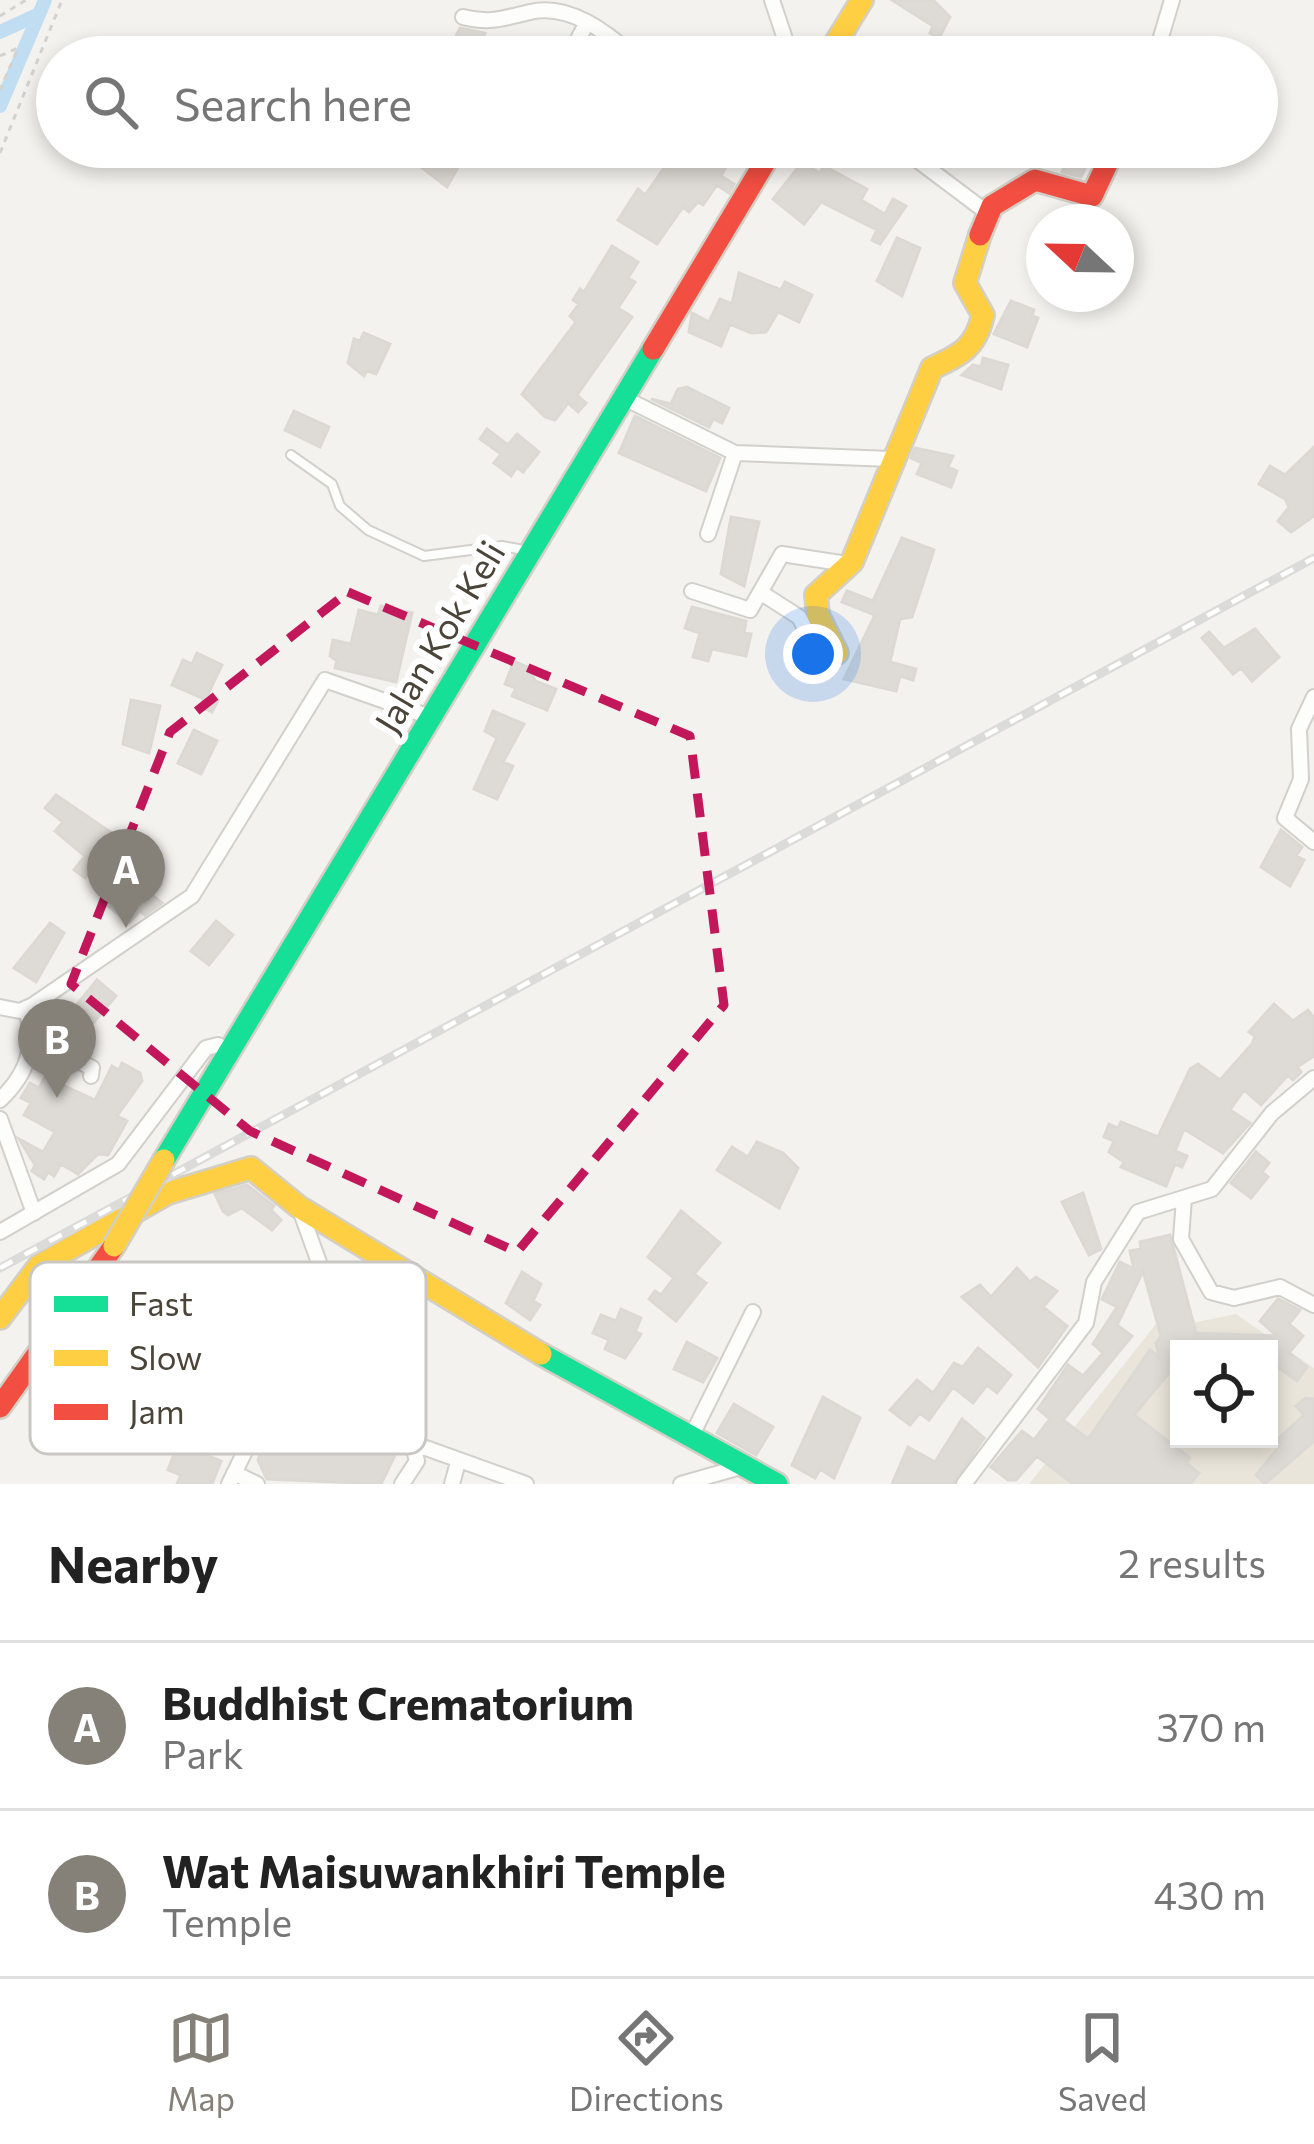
<!DOCTYPE html>
<style>
:root{--surface:#fff;--page:#f2f2f2;--text:#222;--muted:#767676;--line:#e0e0e0;--accent:#868178}
body{margin:0;font-family:Commissioner,sans-serif;background:var(--page);color:var(--text)}
.controls{position:absolute;right:36px;bottom:36px;display:grid;overflow:hidden;border-radius:0px;box-shadow:0 6px 18px #0003}
.controls button{width:108px;height:108px;display:grid;place-items:center;padding:0;border:0;border-bottom:3px solid var(--line);background:var(--surface);color:var(--text);font:60px sans-serif}
.compass{position:absolute;left:1026px;top:204px;width:108px;height:108px;border-radius:50%;background:var(--surface);box-shadow:0 6px 18px #0003;rotate:292deg}
.you{position:absolute;left:813px;top:654px;width:42px;height:42px;margin:-30px;border:9px solid #fff;border-radius:50%;background:#1a73e8;box-shadow:0 0 0 18px #1a73e833}
.badge{display:grid;place-items:center;width:78px;height:78px;border-radius:50%;background:var(--accent);color:#fff;font-size:39px;font-weight:700}
.pin{position:absolute;translate:-50% -99px;filter:drop-shadow(0 3px 6px #0008)}
.pin::after{content:'';position:absolute;top:63px;width:42px;height:36px;background:inherit;clip-path:polygon(0 0,100% 0,50% 100%)}
.list{margin:0;padding:0;list-style:none}
h2{display:flex;justify-content:space-between;align-items:center;height:156px;margin:0;padding:0 48px;font-size:51px}
h2 small{font-size:39px;font-weight:400;color:var(--muted)}
.list li{display:grid;grid-template-columns:78px 1fr auto;gap:36px;align-items:center;box-sizing:border-box;height:168px;padding:0 48px;border-top:3px solid var(--line)}
.list b{display:block;font-size:45px;white-space:nowrap}
.list p{margin:0;font-size:39px;white-space:nowrap;color:var(--muted)}
.list em{font-size:39px;font-style:normal;color:var(--muted)}
.icon{flex:none;width:66px;height:66px;fill:none;stroke:currentColor;stroke-width:2;stroke-linecap:round;stroke-linejoin:round}
.map{position:relative;flex:none;width:1314px;height:1484px;overflow:hidden}
.search{position:absolute;background:var(--surface);box-shadow:0 6px 18px #0003;left:36px;right:36px;top:36px;height:132px;display:flex;align-items:center;gap:30px;box-sizing:border-box;padding:0 42px;border-radius:66px;color:var(--muted);font-size:45px}
.sheet{height:492px;background:var(--surface)}
nav{display:flex;justify-content:space-around;align-items:center;box-sizing:border-box;height:168px;border-top:3px solid var(--line);background:var(--surface);font-size:33px;color:var(--muted)}
nav a{display:grid;justify-items:center;gap:6px}
nav .on{color:var(--accent)}
.map>svg:first-child{display:block}
</style>
<div class="map">
<svg width="1314" height="1484" viewBox="0 0 1314 1484">
<rect width="100%" height="100%" fill="#f4f2ee"/>
<!-- education -->
<path fill="#eae5da" fill-rule="evenodd" d="M1236 1314 1314 1368V1484H1029L1156 1324 1172 1327ZM1179 1349H1269V1439H1179Z"/>
<g fill="none" stroke-linecap="round" stroke-linejoin="round">
<!-- canal -->
<path stroke="#c0ddf1" stroke-width="14" d="M0 32 37 15
M0 106 45 0"/>
</g>
<!-- building -->
<path fill="#dedbd6" stroke="#dcd9d4" stroke-width="3" fill-rule="evenodd" d="M892 0H933L950 17 939 38 930 33 933 26Z
M460 28 485 33 479 49 498 57H446Z
M419 147H439L462 160 447 187 412 160Z
M638 147H661L669 153 673 147H737L721 176 734 184 729 193 717 185 703 205 698 202 689 212 683 207 657 244 618 220 638 189 645 195 664 168Z
M1052 147 1091 155 1081 177 1062 172 1065 166 1047 159Z
M802 163 820 173 824 166 867 189 861 200 885 214 893 199 906 206 880 244 872 240 877 230 821 202 804 224 773 199Z
M897 238 920 248 902 296 877 281Z
M612 246 638 262 628 278 635 282 618 308 632 317 577 395 586 403 578 412 568 403 555 420 545 417 522 394 576 322 570 316 579 304 573 300 580 289 584 292Z
M739 273 781 290 785 282 812 295 799 322 778 312 766 332 751 333 730 324 721 346 689 332 692 313 709 322 720 299 732 304Z
M1011 301 1034 310 1032 316 1038 318 1027 347 994 334Z
M364 333 390 344 376 374 367 371 364 376 348 363 354 339 360 341Z
M983 358 1008 365 1001 389 962 375 973 365 981 367Z
M687 387 729 408 722 423 713 419 709 427 651 399 671 404 678 389Z
M294 411 329 427 320 447 285 430Z
M635 416 720 458 706 491 619 453Z
M487 429 508 445 517 434 539 452 523 472 517 467 511 476 494 463 501 454 480 439Z
M1314 447V516L1291 532 1278 521 1289 507 1285 499 1259 484 1270 466 1285 475Z
M915 448 953 456 948 467 957 471 951 487 917 474 922 463 911 458Z
M731 517 759 522 744 586 721 574Z
M902 538 934 550 912 617 900 619 890 662 916 669 913 680 900 676 896 691 844 679 875 615 842 602 847 591 873 601Z
M381 606 412 613 396 682 335 668 337 661 330 656 333 640 351 644 359 610 378 615Z
M692 607 746 621 744 633 751 634 746 656 712 649 708 661 693 657 700 633 685 628Z
M1255 629 1279 657 1252 681 1241 668 1233 674 1202 638 1209 632 1224 648Z
M197 653 222 665 208 694 218 700 212 712 200 706 204 699 172 685 183 660 192 664Z
M514 661 529 668 535 681 556 689 547 710 512 696 516 688 505 684Z
M131 700 160 706 149 753 123 744Z
M493 711 524 724 503 762 513 766 497 799 474 789 497 738 485 731Z
M194 730 217 741 201 774 178 763Z
M56 795 154 862 147 872 161 884 152 895 162 903 145 915 140 911 129 923 106 904 124 882 95 864 85 878 74 870 85 856 55 831 63 822 45 808Z
M1281 830 1302 847 1296 856 1304 860 1290 886 1261 867Z
M216 921 233 935 209 965 191 951Z
M50 923 64 933 36 982 14 968Z
M97 980 116 996 94 1022 75 1007Z
M1274 1004 1293 1021 1308 1010 1314 1018V1056L1297 1067 1301 1072 1293 1080 1288 1075 1261 1105 1244 1090 1230 1110 1250 1123 1223 1153 1184 1129 1175 1151 1187 1156 1182 1167 1175 1164 1166 1186 1121 1167 1124 1162 1109 1152 1114 1141 1104 1137 1109 1124 1118 1128 1121 1122 1158 1137 1190 1069 1198 1064 1220 1080 1252 1044 1255 1036 1249 1032Z
M122 1063 140 1073 142 1081 117 1116 127 1121 108 1155 98 1154 78 1174 61 1164 54 1176 48 1172 44 1179 32 1171 35 1165 19 1139 43 1152 55 1132 24 1115 31 1103 21 1098 30 1083 39 1088 45 1077 95 1100 112 1066 119 1070Z
M757 1142 783 1153 798 1168 779 1208 717 1170 732 1147 748 1157Z
M1256 1152 1269 1163 1262 1172 1268 1177 1251 1198 1231 1183Z
M247 1185 274 1206 271 1210 281 1220 272 1230 242 1208 228 1215 223 1211 215 1194Z
M1083 1193 1101 1249 1089 1255 1062 1202Z
M681 1211 720 1243 694 1274 706 1283 676 1321 649 1299 655 1291 661 1295 674 1278 648 1257Z
M1170 1235 1196 1333 1277 1336 1260 1321 1278 1299 1300 1310 1289 1324 1303 1336 1289 1353 1307 1367 1297 1381 1269 1361V1349H1179V1361L1134 1415 1190 1458 1186 1463 1199 1473 1190 1484H1073L1037 1456 1016 1480H1008L991 1467 1022 1431 1034 1440 1050 1419 1038 1409 1068 1365 1083 1376 1103 1353 1093 1344 1117 1307 1102 1299 1120 1262 1134 1269 1130 1251 1141 1249 1140 1242ZM1143 1271 1161 1336 1156 1343 1159 1357 1150 1350 1088 1439 1063 1420 1132 1336 1117 1325Z
M1017 1268 1030 1282 1036 1277 1057 1291 1043 1307 1067 1326 1038 1367 962 1297 980 1285 991 1297Z
M522 1272 541 1284 533 1301 540 1305 530 1320 506 1303Z
M621 1309 641 1318 635 1332 641 1334 625 1358 605 1349 609 1340 593 1333 601 1315 616 1321Z
M687 1342 717 1358 703 1382 674 1369Z
M978 1348 1011 1375 997 1393 987 1385 973 1403 953 1387 929 1420 920 1413 910 1425 890 1410 917 1380 933 1393 954 1363 963 1367Z
M294 1397 398 1449 381 1484 267 1479 258 1460 277 1412 282 1405 288 1408Z
M823 1397 860 1418 834 1478 820 1469 815 1478 792 1465Z
M1305 1398 1314 1399V1441L1265 1484 1256 1475 1281 1444 1277 1440 1304 1415 1296 1406Z
M734 1404 773 1427 756 1455 717 1433Z
M962 1419 984 1438 953 1484H892L908 1447 935 1462Z
M178 1444 221 1461 212 1484H177L181 1475 168 1470Z"/>
<g fill="none" stroke-linecap="round" stroke-linejoin="round">
<defs>
<path id="lane" d="M291 455 332 484 340 506 368 530 424 556 502 546 529 551"/>
<path id="street" d="M772 0 791 57
M463 17C490 24 504 18 530 12 569 3 607 32 634 57
M568 57 587 23
M1155 57 1172 0
M900 147 989 214
M624 398 735 453 891 459
M708 534 735 453
M692 591 750 610 782 554 847 564
M763 594 799 617 815 647 837 653
M1314 697 1299 729 1301 779 1285 818 1314 842
M0 1007 20 1011 33 1005 192 896 325 680 430 717
M34 1037 92 1068 91 1076
M0 1100C29 1072 36 1046 26 1008
M0 1119 34 1213
M1184 1198 1181 1239 1211 1292 1234 1298 1280 1287 1314 1305
M0 1232 118 1164 206 1048 218 1045 229 1052
M277 1376 412 1443 526 1484
M691 1437 753 1312
M234 1473 257 1484
M229 1484 316 1305 321 1268 299 1207
M402 1484 417 1461 412 1443
M452 1484 458 1462
M681 1484 744 1466
M964 1484 1086 1323 1094 1282 1138 1212 1212 1189 1272 1113 1314 1078"/>
<path id="fast" d="M164 1160 653 349
M541 1354 777 1484"/>
<path id="slow" d="M827 57 862 0
M837 653 818 615 816 595 852 562 932 368C961 355 976 347 983 315L965 283 980 235
M0 1318 39 1266 168 1193 251 1168 299 1207 541 1354"/>
<path id="jam" d="M980 235 992 206 1035 180 1092 196 1115 147
M653 349 774 147
M0 1407 114 1246"/>
</defs>
<!-- lane casing -->
<use href="#lane" stroke="#d2d0cb" stroke-width="12"/>
<!-- street casing -->
<use href="#street" stroke="#d2d0cb" stroke-width="18"/>
<!-- fast casing -->
<use href="#fast" stroke="#d3cfc5" stroke-width="26"/>
<!-- slow casing -->
<use href="#slow" stroke="#d3cfc5" stroke-width="26"/>
<!-- jam casing -->
<use href="#jam" stroke="#d3cfc5" stroke-width="26"/>
<!-- path -->
<path stroke="#d3d2cc" stroke-width="3" stroke-dasharray="6 6" stroke-linecap="butt" d="M0 16 26 0
M0 56 18 48 0 90
M0 153 62 0"/>
<!-- lane -->
<use href="#lane" stroke="#fdfdfc" stroke-width="8"/>
<!-- street -->
<use href="#street" stroke="#fdfdfc" stroke-width="14"/>
<!-- fast -->
<use href="#fast" stroke="#16e098" stroke-width="21"/>
<!-- slow -->
<use href="#slow" stroke="#ffcf43" stroke-width="21"/>
<!-- jam -->
<use href="#jam" stroke="#f24e42" stroke-width="21"/>
<defs>
<path id="rail" d="M0 1268 1314 558"/>
</defs>
<!-- rail casing -->
<use href="#rail" stroke="#dbdbda" stroke-width="9"/>
<!-- rail -->
<use href="#rail" stroke="#fff" stroke-width="4.5" stroke-dasharray="14" stroke-linecap="butt"/>
<defs>
<path id="slow-bridge" d="M114 1246 164 1160"/>
</defs>
<!-- slow-bridge casing -->
<use href="#slow-bridge" stroke="#d3cfc5" stroke-width="26" stroke-linecap="butt"/>
<!-- slow-bridge -->
<use href="#slow-bridge" stroke="#ffcf43" stroke-width="21"/>
</g>
<!-- marked area -->
<path fill="none" stroke="#c2185b" stroke-width="9" stroke-dasharray="24 15" stroke-linejoin="round" d="M348 592 690 736 724 1005 517 1252 250 1131 71 984 170 732Z"/>
<g text-anchor="middle" stroke-width="12" stroke-linejoin="round" paint-order="stroke">
<!-- street labels -->
<g font-size="36" fill="#4b4439" stroke="#fff">
<text transform="translate(440 637) rotate(-59)" y="13">Jalan Kok Keli</text>
</g>
</g>
<!-- legend -->
<rect x="30" y="1262" width="396" height="192" rx="18" fill="#fff" stroke="#c9c7c4" stroke-width="3"/>
<rect x="54" y="1296" width="54" height="16" fill="#16e098"/>
<rect x="54" y="1350" width="54" height="16" fill="#ffcf43"/>
<rect x="54" y="1404" width="54" height="16" fill="#f24e42"/>
<g font-size="33" fill="#4b4439">
<text x="129" y="1316">Fast</text>
<text x="129" y="1370">Slow</text>
<text x="129" y="1424">Jam</text>
</g>
</svg>
<div class="controls">
<button><svg class="icon" aria-label="locate" viewBox="0 0 24 24"><circle cx="12" cy="12" r="6"/><path d="M12 2v4M12 18v4M2 12h4M18 12h4"/></svg></button>
</div>
<svg class="compass" viewBox="-18 -18 36 36"><path d="M0-13l5 13h-10z" fill="#e53935"/><path d="M0 13l5-13h-10z" fill="#767676"/></svg>
<div class="you"></div>
<div class="pin badge" style="left:126px;top:928px">A</div>
<div class="pin badge" style="left:57px;top:1098px">B</div>
<div class="search"><svg class="icon" aria-label="search" viewBox="0 0 24 24"><circle cx="10" cy="10" r="6"/><path d="M15 15l6 6"/></svg>Search here</div>
</div>
<section class="sheet">
<h2>Nearby<small>2 results</small></h2>
<ul class="list">
<li><span class="badge">A</span><div><b>Buddhist Crematorium</b><p>Park</p></div><em>370 m</em></li>
<li><span class="badge">B</span><div><b>Wat Maisuwankhiri Temple</b><p>Temple</p></div><em>430 m</em></li>
</ul>
</section>
<nav>
<a class="on"><svg class="icon" aria-label="map" viewBox="0 0 24 24"><path d="M3 6l6-2 6 2 6-2v14l-6 2-6-2-6 2zM9 4v14M15 6v14"/></svg>Map</a>
<a><svg class="icon" aria-label="directions" viewBox="0 0 24 24"><path d="M12 3l9 9-9 9-9-9zM9 14v-3h6M13 9l2 2-2 2"/></svg>Directions</a>
<a><svg class="icon" aria-label="saved" viewBox="0 0 24 24"><path d="M7 4h10v16l-5-4-5 4z"/></svg>Saved</a>
</nav>
